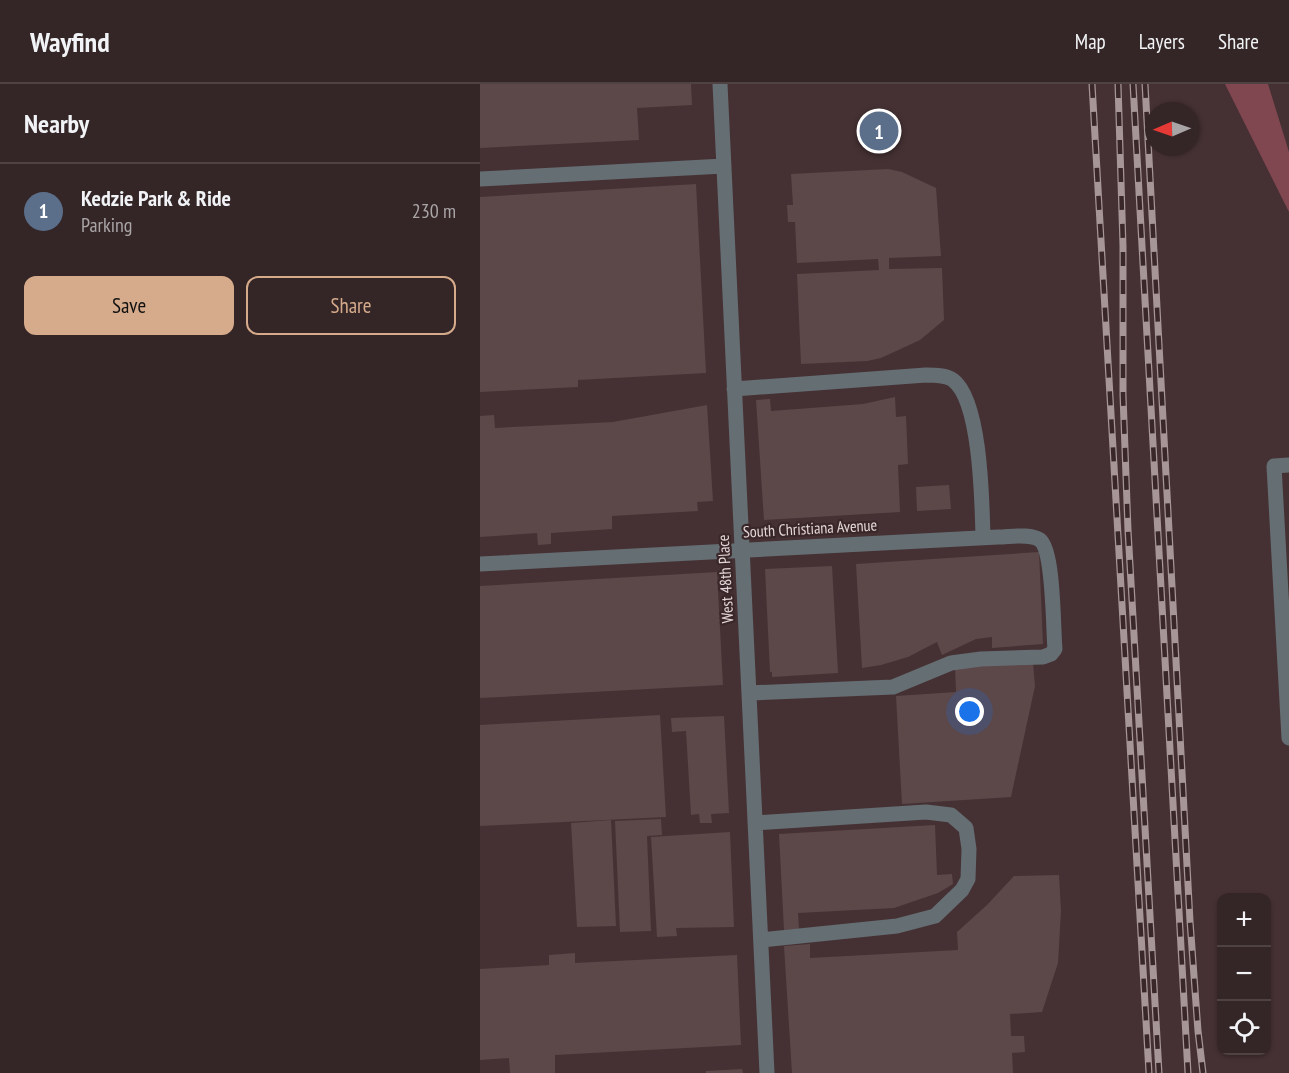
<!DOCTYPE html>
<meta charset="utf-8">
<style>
:root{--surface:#342526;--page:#3c2d2e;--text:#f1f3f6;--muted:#a9a5a7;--line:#4e4243;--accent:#d6ab8b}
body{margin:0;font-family:"PT Sans Narrow",sans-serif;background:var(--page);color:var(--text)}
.controls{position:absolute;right:18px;bottom:18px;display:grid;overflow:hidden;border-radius:12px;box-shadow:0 2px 4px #0004}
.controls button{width:54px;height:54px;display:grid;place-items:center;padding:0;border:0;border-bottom:2px solid var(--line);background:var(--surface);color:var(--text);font:30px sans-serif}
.compass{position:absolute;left:665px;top:18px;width:54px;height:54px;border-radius:50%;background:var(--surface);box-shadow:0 2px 4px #0004;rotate:268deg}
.you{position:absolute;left:490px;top:628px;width:21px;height:21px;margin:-15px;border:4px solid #fff;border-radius:50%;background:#1a73e8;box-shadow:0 0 0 9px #1a73e833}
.badge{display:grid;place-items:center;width:39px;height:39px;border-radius:50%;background:var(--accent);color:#fff;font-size:20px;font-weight:700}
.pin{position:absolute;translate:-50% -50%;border:3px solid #fff;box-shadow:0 2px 6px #0006}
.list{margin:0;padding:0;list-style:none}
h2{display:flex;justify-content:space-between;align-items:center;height:78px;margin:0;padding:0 24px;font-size:26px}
h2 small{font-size:20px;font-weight:400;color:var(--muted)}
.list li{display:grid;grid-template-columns:39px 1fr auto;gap:18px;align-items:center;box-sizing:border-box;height:96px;padding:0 24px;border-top:2px solid var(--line)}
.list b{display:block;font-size:22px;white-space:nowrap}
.list p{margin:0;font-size:20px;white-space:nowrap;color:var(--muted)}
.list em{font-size:20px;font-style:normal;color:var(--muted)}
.actions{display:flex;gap:12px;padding:18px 24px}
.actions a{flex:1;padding:14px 0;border:2px solid var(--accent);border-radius:12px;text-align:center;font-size:21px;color:var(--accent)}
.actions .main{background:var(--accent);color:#111}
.icon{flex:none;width:33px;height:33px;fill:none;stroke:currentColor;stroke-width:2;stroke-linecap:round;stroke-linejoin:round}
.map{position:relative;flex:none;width:809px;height:989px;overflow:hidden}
header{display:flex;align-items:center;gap:36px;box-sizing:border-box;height:84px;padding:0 30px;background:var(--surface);border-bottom:2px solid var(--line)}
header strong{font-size:28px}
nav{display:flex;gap:33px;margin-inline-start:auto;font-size:21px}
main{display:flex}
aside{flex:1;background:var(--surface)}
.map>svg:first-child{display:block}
</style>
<header>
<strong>Wayfind</strong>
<nav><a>Map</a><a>Layers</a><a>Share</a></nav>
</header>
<main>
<aside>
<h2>Nearby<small></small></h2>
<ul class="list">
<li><span class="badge" style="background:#5c6f8a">1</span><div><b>Kedzie Park &amp; Ride</b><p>Parking</p></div><em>230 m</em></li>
</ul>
<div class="actions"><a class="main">Save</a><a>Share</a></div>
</aside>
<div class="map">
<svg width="809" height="989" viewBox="0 0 809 989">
<rect width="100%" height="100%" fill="#453133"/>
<!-- green -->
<path fill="#814750" d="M745 0H788L809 68V128Z"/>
<!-- building -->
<path fill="#5c4749" d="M0 0H211L212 21 157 24 159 56 0 64Z
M408 85 422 88 456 104 461 172 409 174V185L462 184 464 236 440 256 401 274 387 277 321 280 317 190 399 186 398 175 317 179 315 138H308L307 121H313L311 90Z
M216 100 226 289 98 296V303L0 308V113Z
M415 313 416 333 426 332 428 380 418 381 420 428 284 436 276 316 290 315 291 327 383 320Z
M227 321 233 417 217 418 218 427 132 432V445L71 449V460L58 461 57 449 0 453V332L14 331 15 344 133 338Z
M469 401 471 425 437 427 436 403Z
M559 468 563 560 512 564V553L496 555 462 571 457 558 428 573 401 581 382 584 376 480Z
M352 482 358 589 292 593V588H290L285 485Z
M237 488 243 601 0 614V502Z
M553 579 555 602 531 713 422 720 416 612 476 608 475 583Z
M180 631 186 733 0 742V641Z
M244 632 249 729 231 730 232 739H220L219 730 211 731 206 647 192 648 191 634Z
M181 735 182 751 167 752 171 847 140 848 135 737Z
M131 736 136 842 97 843 91 739Z
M455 741 457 791 472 790 473 800 458 809 414 824 318 829 319 845 304 846 299 750Z
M250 748 254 843 196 844 197 852 177 853 171 753Z
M579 791 581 827 578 879 562 928 530 930 531 952H544L545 968 532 969 533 989H312L304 862 330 860V874L478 866 477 848 507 821 534 792Z
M95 869V879L257 871 261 961 75 971V989H30L29 974 0 976V885L69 881V871Z
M262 985 263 989H226V987Z"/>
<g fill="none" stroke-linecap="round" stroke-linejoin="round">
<!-- minor -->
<path stroke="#656e73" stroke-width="15" d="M240 0 287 989
M0 95 244 82
M254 305 446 291C455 291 466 291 473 296 501 317 502 419 503 453
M809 381 794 382 809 654
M0 480 518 453C530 453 550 449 560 456 574 467 573 545 575 565L571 570 563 573 501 575 471 579 413 603 269 609
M275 739 446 728 471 731 486 744 489 765 488 795 482 806 455 832 417 842 281 856"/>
<defs>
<path id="rail" d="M612 0 669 989
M638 0 643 162V311L648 446 679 989
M653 0 708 989
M665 0 710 837 718 947 723 989"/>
</defs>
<!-- rail casing -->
<use href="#rail" stroke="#a69698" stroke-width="7"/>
<!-- rail -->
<use href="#rail" stroke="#3a2729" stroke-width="4.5" stroke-dasharray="14" stroke-linecap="butt"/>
</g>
<g text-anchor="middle" stroke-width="4.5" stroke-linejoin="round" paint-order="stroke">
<!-- street labels -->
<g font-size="16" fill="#e3d6d8" stroke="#3a2729">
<text transform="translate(330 444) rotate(-3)" y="6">South Christiana Avenue</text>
<text transform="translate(245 495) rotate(-93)" y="6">West 48th Place</text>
</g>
</g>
</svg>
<div class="controls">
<button>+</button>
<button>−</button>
<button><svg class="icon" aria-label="locate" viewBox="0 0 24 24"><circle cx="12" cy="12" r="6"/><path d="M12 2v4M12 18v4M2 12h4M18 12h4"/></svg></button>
</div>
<svg class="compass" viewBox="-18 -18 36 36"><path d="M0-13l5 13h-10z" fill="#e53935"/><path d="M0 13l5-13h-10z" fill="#a9a5a7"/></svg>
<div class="you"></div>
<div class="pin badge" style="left:399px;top:47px;background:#5c6f8a">1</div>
</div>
</main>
